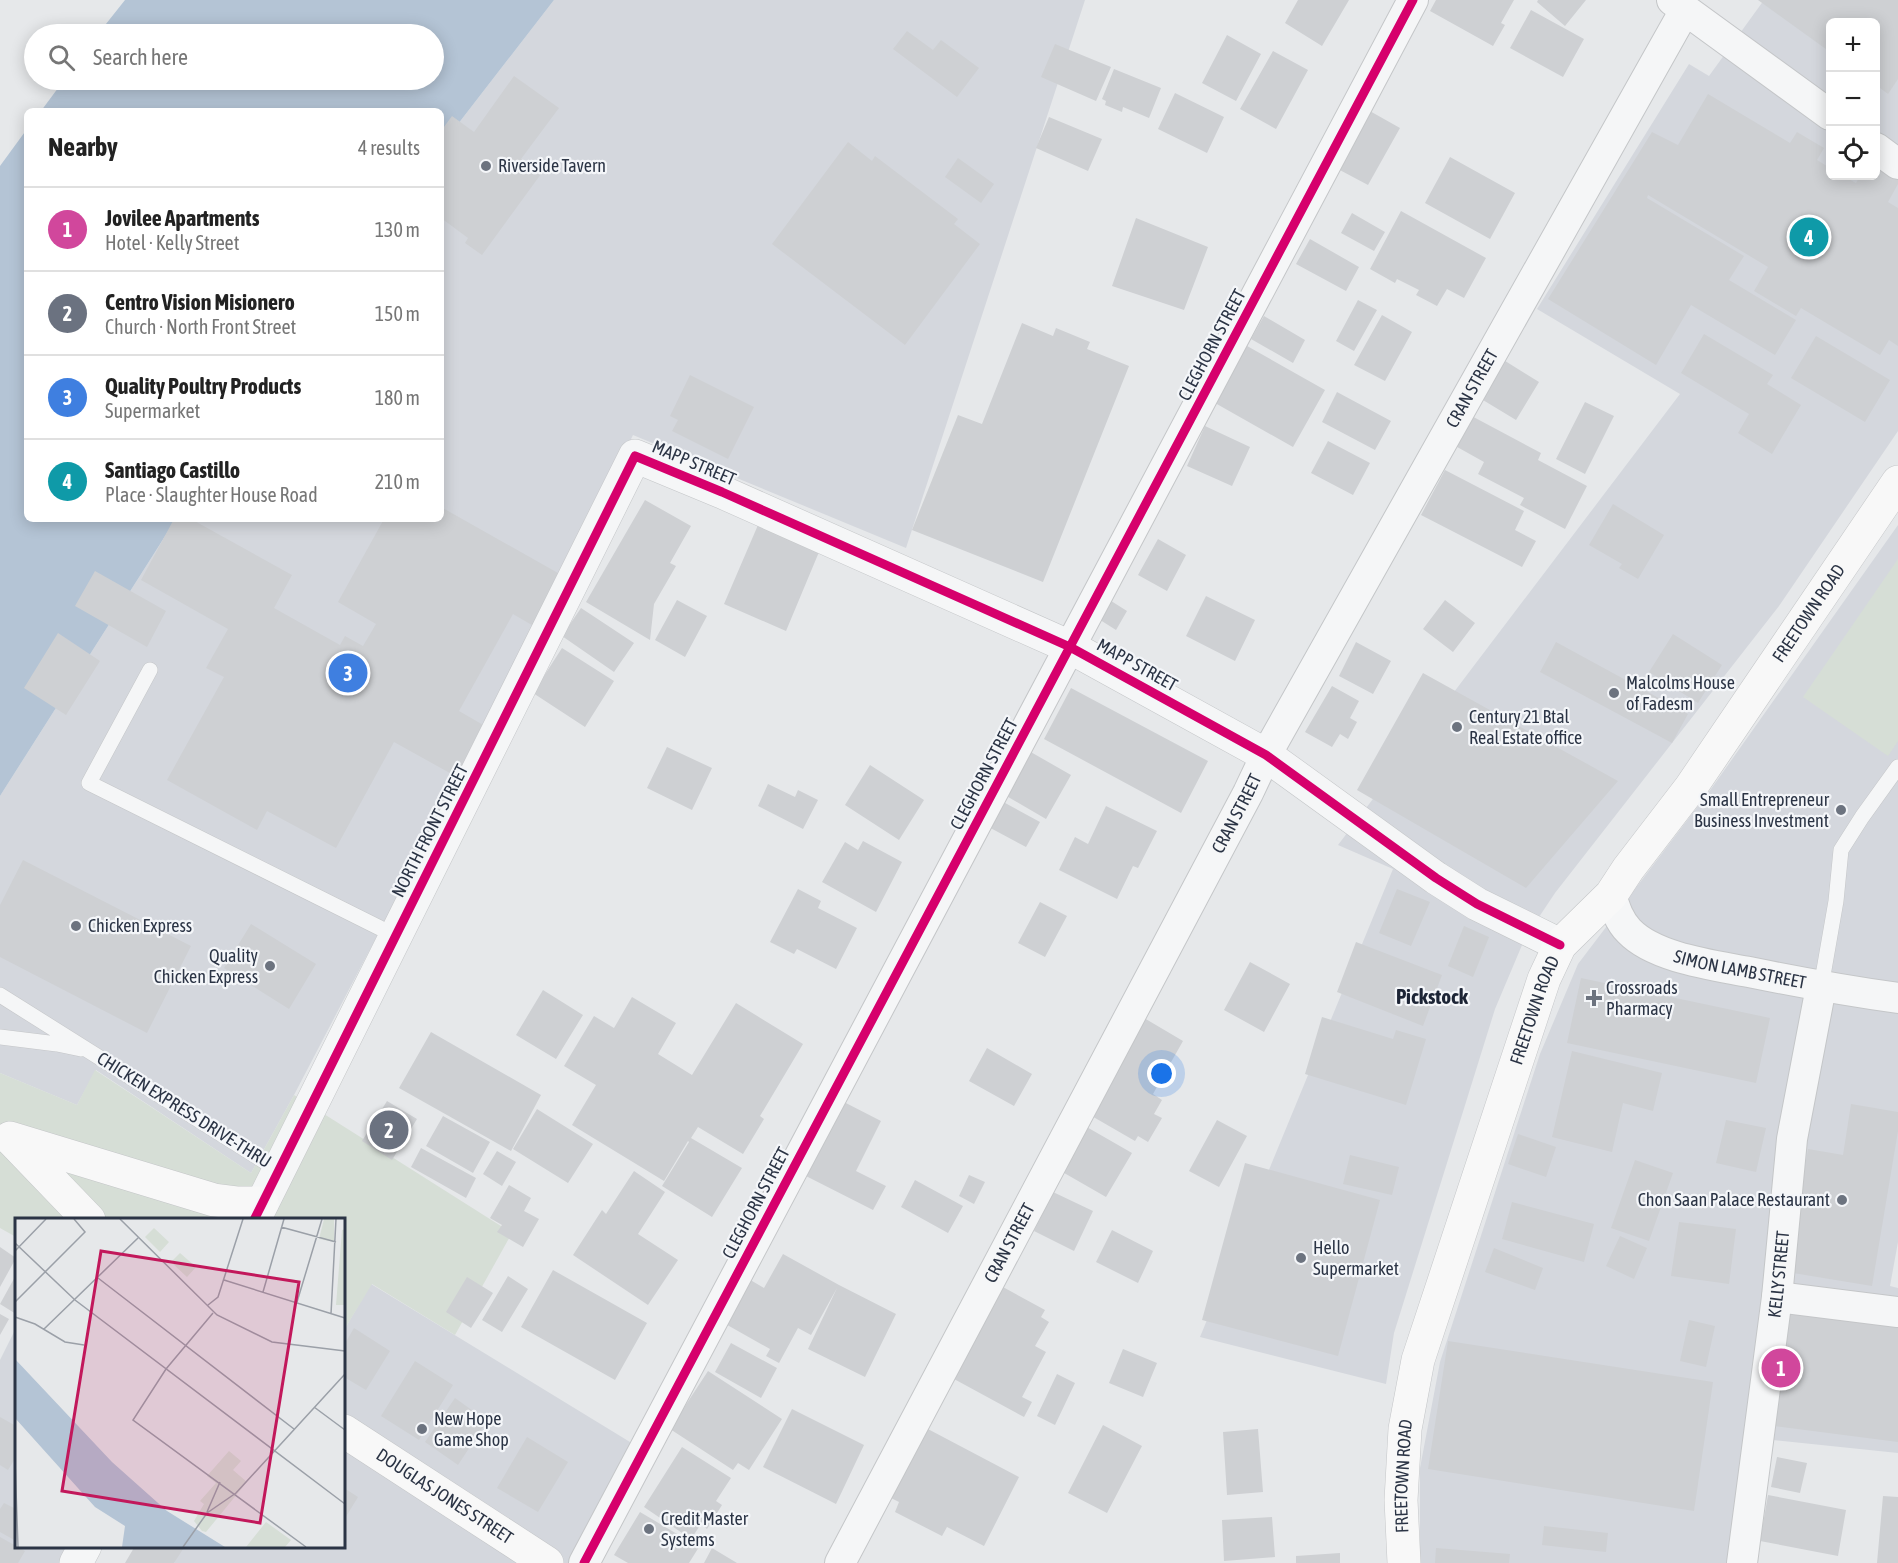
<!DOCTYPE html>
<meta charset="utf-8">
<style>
:root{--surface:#fff;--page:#f2f2f2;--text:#222;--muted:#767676;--line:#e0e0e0;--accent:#6c737f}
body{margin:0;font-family:"Asap Condensed",sans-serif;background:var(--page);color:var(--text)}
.controls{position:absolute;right:18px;top:18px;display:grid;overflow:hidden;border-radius:9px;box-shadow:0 3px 15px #0003}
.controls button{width:54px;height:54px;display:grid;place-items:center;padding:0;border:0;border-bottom:2px solid var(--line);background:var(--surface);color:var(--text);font:30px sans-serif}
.you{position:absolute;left:1162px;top:1074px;width:21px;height:21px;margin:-15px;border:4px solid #fff;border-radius:50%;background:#1a73e8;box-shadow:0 0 0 9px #1a73e833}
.badge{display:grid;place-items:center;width:39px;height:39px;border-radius:50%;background:var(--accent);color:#fff;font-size:20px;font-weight:700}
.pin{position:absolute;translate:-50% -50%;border:3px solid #fff;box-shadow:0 2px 6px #0006}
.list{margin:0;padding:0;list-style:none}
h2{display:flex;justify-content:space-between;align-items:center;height:78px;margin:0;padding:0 24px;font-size:26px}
h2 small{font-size:20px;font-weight:400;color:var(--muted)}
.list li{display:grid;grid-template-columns:39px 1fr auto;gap:18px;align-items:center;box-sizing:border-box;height:84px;padding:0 24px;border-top:2px solid var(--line)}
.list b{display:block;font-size:22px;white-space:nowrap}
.list p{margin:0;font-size:20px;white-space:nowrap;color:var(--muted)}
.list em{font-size:20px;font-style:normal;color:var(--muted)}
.icon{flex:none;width:33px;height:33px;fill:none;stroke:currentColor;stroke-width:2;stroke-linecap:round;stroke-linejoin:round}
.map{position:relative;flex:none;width:1898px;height:1563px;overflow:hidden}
.search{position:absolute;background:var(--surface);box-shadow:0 3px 15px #0003;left:24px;top:24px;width:420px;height:66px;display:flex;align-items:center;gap:15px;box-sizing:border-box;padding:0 21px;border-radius:33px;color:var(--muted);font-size:22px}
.panel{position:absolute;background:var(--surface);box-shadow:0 3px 15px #0003;left:24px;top:108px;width:420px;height:414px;border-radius:9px}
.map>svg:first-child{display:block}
</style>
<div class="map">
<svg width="1898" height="1563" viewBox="0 0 1898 1563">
<rect width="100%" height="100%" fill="#e6e8ea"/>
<!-- built -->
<path fill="#d4d7dd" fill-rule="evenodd" d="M554 0H1085L906 548 633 435 464 778 393 905 294 1095 251 1173 96 1070 77 1105 0 1073V796L176 519H441V146Z
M1764 0H1898V431L1779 606 1555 893 1525 938 1495 1009 1394 1333 1386 1384 1200 1337 1393 869 1338 845 1680 394 1537 309 1689 64 1709 76ZM1830 22H1876V176H1830Z
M1898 525V1242L1890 1286 1898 1288V1453L1753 1438 1730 1563H1420V1468L1440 1362 1540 1054 1578 964 1711 789Z
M371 1284 648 1453 592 1563H175L146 1547 344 1546V1330Z
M16 1328V1546L100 1547 91 1563H0V1360Z"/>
<!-- green -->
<path fill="#d6ded6" d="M1898 559V741L1888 756 1803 697Z
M95 1070 251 1173 294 1095 512 1233 455 1335 372 1284 344 1330V1220H16V1237L0 1228V1073L77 1105Z"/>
<!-- water -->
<path fill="#b4c4d5" d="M125 0H554L441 146V111H41L64 80H434V34H98Z
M27 129V519H176L0 796V166Z"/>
<!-- building -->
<path fill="#ced0d3" d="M1298 0H1349L1322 46 1285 23Z
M1436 0H1514L1501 23 1505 25 1493 46 1430 11Z
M1538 0H1586L1565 26 1537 2Z
M1758 0H1898V79L1888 94 1876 85V22H1830V52Z
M1531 10 1584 39 1563 77 1510 48Z
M907 31 933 50 941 40 979 68 957 97 893 49Z
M1227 35 1261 54 1236 101 1202 83Z
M1055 44 1111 67 1096 101 1041 77Z
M1273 51 1308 70 1276 129 1240 109Z
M1114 69 1161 88 1149 118 1123 107 1122 112 1105 105 1106 101 1102 99Z
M514 76 559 108 521 159 541 174 482 255 465 243 468 238 441 218V131L452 116 474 132Z
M1175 93 1224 117 1207 153 1158 129Z
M1708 94 1790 143 1797 132 1824 148 1817 160 1830 168V176H1843L1856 183 1860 176H1876V166L1898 180V184L1888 202 1898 208V346L1889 340 1880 355 1801 308 1796 316 1754 291 1768 267 1648 195 1647 198 1744 256 1729 280 1796 320 1775 355 1691 305 1656 365 1548 299 1652 132 1678 145Z
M1368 110 1400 128 1368 185 1336 168Z
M1049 117 1102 139 1088 171 1036 148Z
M848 142 872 161 875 156 958 219 954 224 980 244 905 345 772 244Z
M1450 157 1515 193 1490 239 1425 203Z
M958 158 994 184 981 203 945 177Z
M1401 211 1486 258 1464 298 1447 289 1437 306 1416 295 1419 290 1397 279 1395 283 1370 269Z
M1352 213 1385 232 1374 251 1341 233Z
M1136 218 1208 247 1184 310 1112 286Z
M1310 239 1359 267 1346 291 1296 264Z
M1358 300 1377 310 1354 351 1336 341Z
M1382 315 1412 332 1385 381 1354 365Z
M1264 316 1305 340 1293 363 1251 339Z
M1022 323 1053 336 1056 328 1090 342 1087 349 1129 366 1043 582 912 530 958 415 982 424Z
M1704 334 1773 375 1767 384 1801 405 1772 454 1738 433 1749 414 1681 373Z
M1816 336 1890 380 1865 422 1791 378Z
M1240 342 1325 390 1293 447 1208 399Z
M1502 359 1539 382 1516 420 1478 397Z
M690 375 754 407 728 459 672 431 678 420 670 416Z
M1337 392 1391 421 1375 450 1322 422Z
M1585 402 1614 416 1585 474 1556 459Z
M1466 413 1541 453 1538 460 1587 486 1565 529 1520 505 1524 498 1478 474 1484 462 1450 443Z
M1205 426 1250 447 1232 486 1187 466Z
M1328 441 1370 463 1353 495 1311 473Z
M1445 470 1524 511 1515 530 1536 541 1522 567 1421 515Z
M645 500 691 526 670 563 676 566 654 604 650 640 586 602Z
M1613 504 1664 535 1638 579 1619 568 1622 564 1589 545Z
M441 507 565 577 537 628 513 614 459 711 485 726 457 777 394 742 336 848 267 811 257 830 167 780 224 677 206 668 228 629 141 580 174 519H191L292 575 274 608 340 645 345 636 363 646 376 624 338 602 384 519H441Z
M758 525 819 552 786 631 724 604Z
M1158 539 1186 555 1167 591 1138 575Z
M95 571 166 611 147 647 75 606Z
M1206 596 1255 620 1235 661 1186 636Z
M1108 599 1127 611 1116 630 1097 618Z
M677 600 707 616 685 657 655 640Z
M1445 600 1475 623 1453 652 1423 629Z
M581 608 634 643 614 672 562 636Z
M58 633 100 661 66 715 24 688Z
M1673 634 1722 665 1698 703 1649 672Z
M1356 642 1391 661 1373 694 1339 676Z
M1556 642 1688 714 1672 743 1540 672Z
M562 648 614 681 585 727 533 693Z
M1423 673 1618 781 1526 888 1357 790Z
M1332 686 1359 701 1350 718 1357 722 1348 739 1340 734 1332 747 1305 732Z
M1071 688 1208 761 1181 813 1044 739Z
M667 747 712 768 692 810 647 788Z
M1022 747 1071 775 1046 819 998 791Z
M870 765 924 800 899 840 845 805Z
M768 784 795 797 798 790 818 800 803 829 758 806Z
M996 798 1040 822 1026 847 983 824Z
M1106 806 1157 831 1138 868 1133 866 1117 899 1059 870 1075 837 1088 844Z
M863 841 902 862 876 912 822 882 845 842 858 850Z
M23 860 191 946 147 1033 0 957V905Z
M798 889 821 901 818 908 857 928 836 969 797 949 794 954 770 942Z
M1397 889 1430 902 1411 946 1379 933Z
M1040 902 1067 916 1045 957 1018 943Z
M251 924 316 964 289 1009 224 968Z
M1464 926 1489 937 1473 977 1448 966Z
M1356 942 1442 975 1423 1026 1337 992Z
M1250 962 1290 984 1264 1032 1224 1010Z
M1581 978 1770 1018 1756 1083 1567 1043Z
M543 990 583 1015 556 1059 516 1035Z
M632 997 676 1023 658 1054 692 1075 736 1003 803 1044 760 1116 764 1119 743 1154 698 1127 691 1138 742 1168 712 1217 662 1186 689 1142 688 1141 664 1181 572 1125 596 1085 564 1066 594 1016 614 1028Z
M1139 1015 1183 1041 1153 1094 1162 1100 1154 1114 1162 1118 1148 1142 1138 1136 1135 1141 1083 1111Z
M1322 1017 1393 1039 1396 1030 1426 1039 1406 1105 1305 1074Z
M431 1032 541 1095 511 1151 399 1088Z
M987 1048 1032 1074 1014 1106 969 1081Z
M1572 1051 1662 1073 1653 1111 1623 1103 1612 1152 1552 1137Z
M840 1100 881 1121 856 1171 886 1186 873 1210 802 1174Z
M387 1101 417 1119 392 1160 362 1141Z
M1851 1104 1898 1112V1131L1872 1286 1787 1272 1808 1149 1843 1155Z
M537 1109 593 1144 568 1183 513 1149Z
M443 1116 490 1142 473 1173 426 1146Z
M1217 1120 1247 1136 1219 1187 1189 1171Z
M1726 1120 1766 1128 1756 1172 1716 1163Z
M1078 1122 1132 1153 1106 1197 1052 1166Z
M1518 1134 1556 1147 1546 1177 1508 1164Z
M421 1148 476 1178 466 1198 411 1167Z
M497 1151 516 1162 502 1186 483 1174Z
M1350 1155 1399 1167 1392 1195 1343 1184Z
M1635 1160 1673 1173 1649 1241 1611 1228Z
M1245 1163 1380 1200 1338 1356 1202 1320Z
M634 1171 665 1192 638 1234 678 1260 648 1305 573 1255 602 1210 606 1214Z
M969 1175 985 1182 974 1204 959 1196Z
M915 1180 963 1206 948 1233 901 1207Z
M509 1185 531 1198 524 1211 539 1219 523 1247 497 1232 502 1225 490 1218Z
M1053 1192 1093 1211 1074 1251 1034 1231Z
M1512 1202 1594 1224 1584 1262 1502 1239Z
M1679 1222 1736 1229 1729 1284 1671 1276Z
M1112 1230 1153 1251 1138 1283 1096 1262Z
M1620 1236 1647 1248 1634 1279 1606 1266Z
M0 1247 16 1258 0 1287Z
M1494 1248 1543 1268 1535 1290 1485 1272Z
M783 1254 839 1285 896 1314 865 1377 808 1349 837 1288 811 1335 798 1328 779 1363 766 1356 770 1349 722 1322 747 1278 764 1288Z
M553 1270 647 1323 615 1380 521 1327Z
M16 1275V1314L0 1304Z
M508 1276 528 1289 502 1332 482 1320Z
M467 1277 493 1293 471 1328 446 1312Z
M992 1281 1045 1310 1041 1317 1049 1322 1035 1346 1046 1352 1022 1397 1032 1402 1024 1417 943 1373Z
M1789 1312 1898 1327V1442L1774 1426Z
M0 1314 9 1319 0 1335Z
M1689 1320 1715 1326 1706 1367 1680 1361Z
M354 1328 390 1351 366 1390 344 1377V1345Z
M1448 1341 1713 1382 1694 1511 1428 1469Z
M731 1343 777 1368 761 1398 715 1372Z
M1123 1349 1157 1363 1143 1397 1109 1383Z
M415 1361 453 1385 419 1440 381 1416Z
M708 1371 782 1419 749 1470 738 1463 733 1470 670 1429Z
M1057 1374 1075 1383 1055 1425 1037 1416Z
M455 1398 487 1421 458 1465 425 1442Z
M792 1409 864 1445 836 1504 763 1467Z
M0 1417 16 1426V1457L8 1470 0 1465Z
M1103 1425 1142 1446 1107 1513 1068 1493Z
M926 1428 1019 1477 984 1546 947 1527 942 1536 895 1512 899 1502 891 1498Z
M1258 1429 1263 1492 1227 1495 1223 1432Z
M527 1437 568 1462 538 1512 497 1488Z
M682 1447 731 1478 716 1501 722 1505 707 1529 701 1524 691 1539 644 1507Z
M1777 1457 1807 1463 1800 1493 1771 1487Z
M344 1488 358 1497 344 1520Z
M1768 1495 1846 1510 1838 1556 1760 1541Z
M1883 1496 1898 1497V1563H1877Z
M4 1503 16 1509V1541L0 1532V1509Z
M640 1512 699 1547 689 1563H628L614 1555Z
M1272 1517 1275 1557 1224 1561 1222 1520Z
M1544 1526 1608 1533 1606 1552 1542 1545Z
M0 1537 25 1551 18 1563H0Z
M135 1546H185L174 1563H125Z
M712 1548 737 1563H704Z
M1436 1548 1510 1554 1509 1563H1435Z
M1340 1553V1563H1296V1556Z"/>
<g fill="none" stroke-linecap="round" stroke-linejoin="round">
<defs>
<path id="service" d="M150 670 89 783 380 928
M1821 987 1836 901 1841 850 1862 817 1898 767
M0 995 278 1170
M0 1037 57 1044 81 1049"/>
<g id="minor">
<path d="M1672 0 1830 115"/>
<path d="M1876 148 1898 164"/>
<path id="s1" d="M1611 895C1615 908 1619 921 1629 931 1655 958 1713 965 1749 972 1798 982 1848 991 1898 998"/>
<path d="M1777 1297 1898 1312"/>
<path d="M584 1563 1413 0"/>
<path id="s2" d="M840 1563 1248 793 1266 755 1685 10"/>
<path id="s3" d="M1742 1563 1777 1297 1792 1139 1821 987"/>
</g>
<path id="tertiary" d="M254 1220 635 456 722 492 1070 647 1266 755 1436 878 1477 904 1560 945
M76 1563 85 1546"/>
<g id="secondary">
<path d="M10 1138 214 1200 238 1203H262"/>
<path d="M11 1139 89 1220"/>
<path id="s4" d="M344 1431 547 1563"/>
<path id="s5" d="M1404 1563 1401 1500 1405 1429 1418 1360 1544 979 1560 945 1611 895 1628 869 1691 787 1898 482"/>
</g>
</defs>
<!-- service casing -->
<use href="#service" stroke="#c4c6c8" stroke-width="16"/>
<!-- minor casing -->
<use href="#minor" stroke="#c4c6c8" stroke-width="32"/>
<!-- tertiary casing -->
<use href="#tertiary" stroke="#c4c6c8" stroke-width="34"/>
<!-- secondary casing -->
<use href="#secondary" stroke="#c4c6c8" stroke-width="34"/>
<!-- service -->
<use href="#service" stroke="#f5f6f7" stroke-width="15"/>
<!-- minor -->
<use href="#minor" stroke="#f5f6f7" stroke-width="30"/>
<!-- tertiary -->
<use href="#tertiary" stroke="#f5f6f7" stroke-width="33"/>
<!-- secondary -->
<use href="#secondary" stroke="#f8f8f8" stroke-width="33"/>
<defs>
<path id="cycleway" d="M254 1220 635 456 722 492 1070 647 1266 755 1436 878 1477 904 1560 945
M584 1563 1413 0"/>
</defs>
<!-- cycleway casing -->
<use href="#cycleway" stroke="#f4f6f9" stroke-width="13"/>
<!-- cycleway -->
<use href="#cycleway" stroke="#d6006c" stroke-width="9"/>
</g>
<!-- markers -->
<g fill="#6c737f" stroke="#f4f6f9" stroke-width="2">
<circle cx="486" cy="166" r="6"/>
<circle cx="1614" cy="693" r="6"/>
<circle cx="1457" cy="727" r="6"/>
<circle cx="1841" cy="810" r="6"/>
<circle cx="76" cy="926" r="6"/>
<circle cx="270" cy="966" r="6"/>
<path d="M1591 989h6v6h6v6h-6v6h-6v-6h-6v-6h6z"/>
<circle cx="1842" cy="1200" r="6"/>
<circle cx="1301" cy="1258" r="6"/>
<circle cx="422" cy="1429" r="6"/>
<circle cx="649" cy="1529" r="6"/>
</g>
<g text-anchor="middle" stroke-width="4.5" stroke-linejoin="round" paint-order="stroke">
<!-- poi labels -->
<g font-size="18" fill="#2b3445" stroke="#f4f6f9" text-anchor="start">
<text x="498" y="172">Riverside Tavern</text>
<text x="1626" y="689">Malcolms House<tspan x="1626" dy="21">of Fadesm</tspan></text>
<text x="1469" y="723">Century 21 Btal<tspan x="1469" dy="21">Real Estate office</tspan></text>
<text x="1829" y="806" text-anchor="end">Small Entrepreneur<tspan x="1829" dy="21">Business Investment</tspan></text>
<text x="88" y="932">Chicken Express</text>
<text x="258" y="962" text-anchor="end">Quality<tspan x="258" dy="21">Chicken Express</tspan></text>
<text x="1606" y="994">Crossroads<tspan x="1606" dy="21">Pharmacy</tspan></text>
<text x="1830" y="1206" text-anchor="end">Chon Saan Palace Restaurant</text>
<text x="1313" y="1254">Hello<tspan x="1313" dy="21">Supermarket</tspan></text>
<text x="434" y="1425">New Hope<tspan x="434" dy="21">Game Shop</tspan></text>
<text x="661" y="1525">Credit Master<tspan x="661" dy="21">Systems</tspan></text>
</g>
<!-- street labels -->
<g font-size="18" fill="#2b3445" stroke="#f4f6f9">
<text transform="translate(1212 345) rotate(-62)" y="6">CLEGHORN STREET</text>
<text dy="6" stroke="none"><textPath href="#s2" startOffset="1334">CRAN STREET</textPath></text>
<text transform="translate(694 463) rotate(23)" y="6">MAPP STREET</text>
<text dy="6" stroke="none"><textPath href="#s5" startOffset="1059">FREETOWN ROAD</textPath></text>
<text transform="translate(1137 665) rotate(29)" y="6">MAPP STREET</text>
<text transform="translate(984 774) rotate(-62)" y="6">CLEGHORN STREET</text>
<text dy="6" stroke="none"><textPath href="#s2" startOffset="848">CRAN STREET</textPath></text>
<text transform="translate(430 831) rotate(-63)" y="6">NORTH FRONT STREET</text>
<text dy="6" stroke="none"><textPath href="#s1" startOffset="160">SIMON LAMB STREET</textPath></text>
<text dy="6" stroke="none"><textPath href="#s5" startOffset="573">FREETOWN ROAD</textPath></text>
<text transform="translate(184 1110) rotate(32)" y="6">CHICKEN EXPRESS DRIVE-THRU</text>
<text transform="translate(756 1203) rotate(-62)" y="6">CLEGHORN STREET</text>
<text dy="6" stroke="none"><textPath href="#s2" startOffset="362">CRAN STREET</textPath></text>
<text dy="6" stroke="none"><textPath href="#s3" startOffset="291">KELLY STREET</textPath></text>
<text dy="6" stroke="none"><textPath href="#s5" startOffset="87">FREETOWN ROAD</textPath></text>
<text dy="6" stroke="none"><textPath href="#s4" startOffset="120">DOUGLAS JONES STREET</textPath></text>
</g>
<!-- quarter labels -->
<g font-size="21" font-weight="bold" fill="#1d2536" stroke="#f4f6f9">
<text x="1432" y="1004">Pickstock</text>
</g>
</g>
<!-- overview -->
<g transform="translate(15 1218)">
<rect width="330" height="330" fill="#e6e8ea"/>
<path d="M309 1H319V24L304 21ZM139 10 154 24 145 34 130 19ZM330 11V87H321L327 12ZM165 35 181 49 172 59 156 44ZM214 233 226 243 218 252 232 264 191 314 187 313 179 303 189 286 185 283 201 265 192 258ZM251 304 276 322 270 329H231Z" fill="#d6ded6"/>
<path d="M0 141 97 244 152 293 210 329H107L110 308 80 289 0 200Z" fill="#b4c4d5"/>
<path fill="none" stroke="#9ba0a8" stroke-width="1.5" d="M105 1 202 97 257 124 330 133M266 9 321 24M0 25 60 82 330 286M0 33 31 1M83 60 279 211M209 62 330 100M248 74 269 1M0 84 70 14 59 1M282 84 307 1M193 87 203 79 228 1M198 95 151 151 118 202 291 329M316 96 321 1M0 99 20 106 50 124 69 127M29 111 123 20M299 189 330 212M0 243 3 329M192 294 205 264M168 329 192 295 221 275 330 156"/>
<path fill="#c2185b" fill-opacity="0.15" stroke="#c2185b" stroke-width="3" d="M86 33 284 64 245 305 47 273Z"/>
<rect width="330" height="330" fill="none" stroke="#2b3445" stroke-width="3"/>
</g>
</svg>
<div class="controls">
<button>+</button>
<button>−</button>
<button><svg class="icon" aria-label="locate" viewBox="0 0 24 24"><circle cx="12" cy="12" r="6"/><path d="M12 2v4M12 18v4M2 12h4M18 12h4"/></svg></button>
</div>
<div class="you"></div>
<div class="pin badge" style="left:1781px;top:1368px;background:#d1479c">1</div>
<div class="pin badge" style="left:389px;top:1130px;background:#6b7280">2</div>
<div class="pin badge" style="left:348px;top:673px;background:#3f7fe0">3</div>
<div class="pin badge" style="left:1809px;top:237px;background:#0f9aa8">4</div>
<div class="search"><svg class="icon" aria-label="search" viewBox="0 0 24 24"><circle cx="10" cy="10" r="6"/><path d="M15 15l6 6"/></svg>Search here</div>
<section class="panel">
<h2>Nearby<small>4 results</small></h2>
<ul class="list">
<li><span class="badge" style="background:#d1479c">1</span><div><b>Jovilee Apartments</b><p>Hotel · Kelly Street</p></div><em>130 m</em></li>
<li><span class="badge" style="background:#6b7280">2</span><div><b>Centro Vision Misionero</b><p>Church · North Front Street</p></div><em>150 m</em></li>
<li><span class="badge" style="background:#3f7fe0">3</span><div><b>Quality Poultry Products</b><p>Supermarket</p></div><em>180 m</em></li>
<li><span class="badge" style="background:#0f9aa8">4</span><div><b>Santiago Castillo</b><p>Place · Slaughter House Road</p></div><em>210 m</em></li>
</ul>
</section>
</div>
